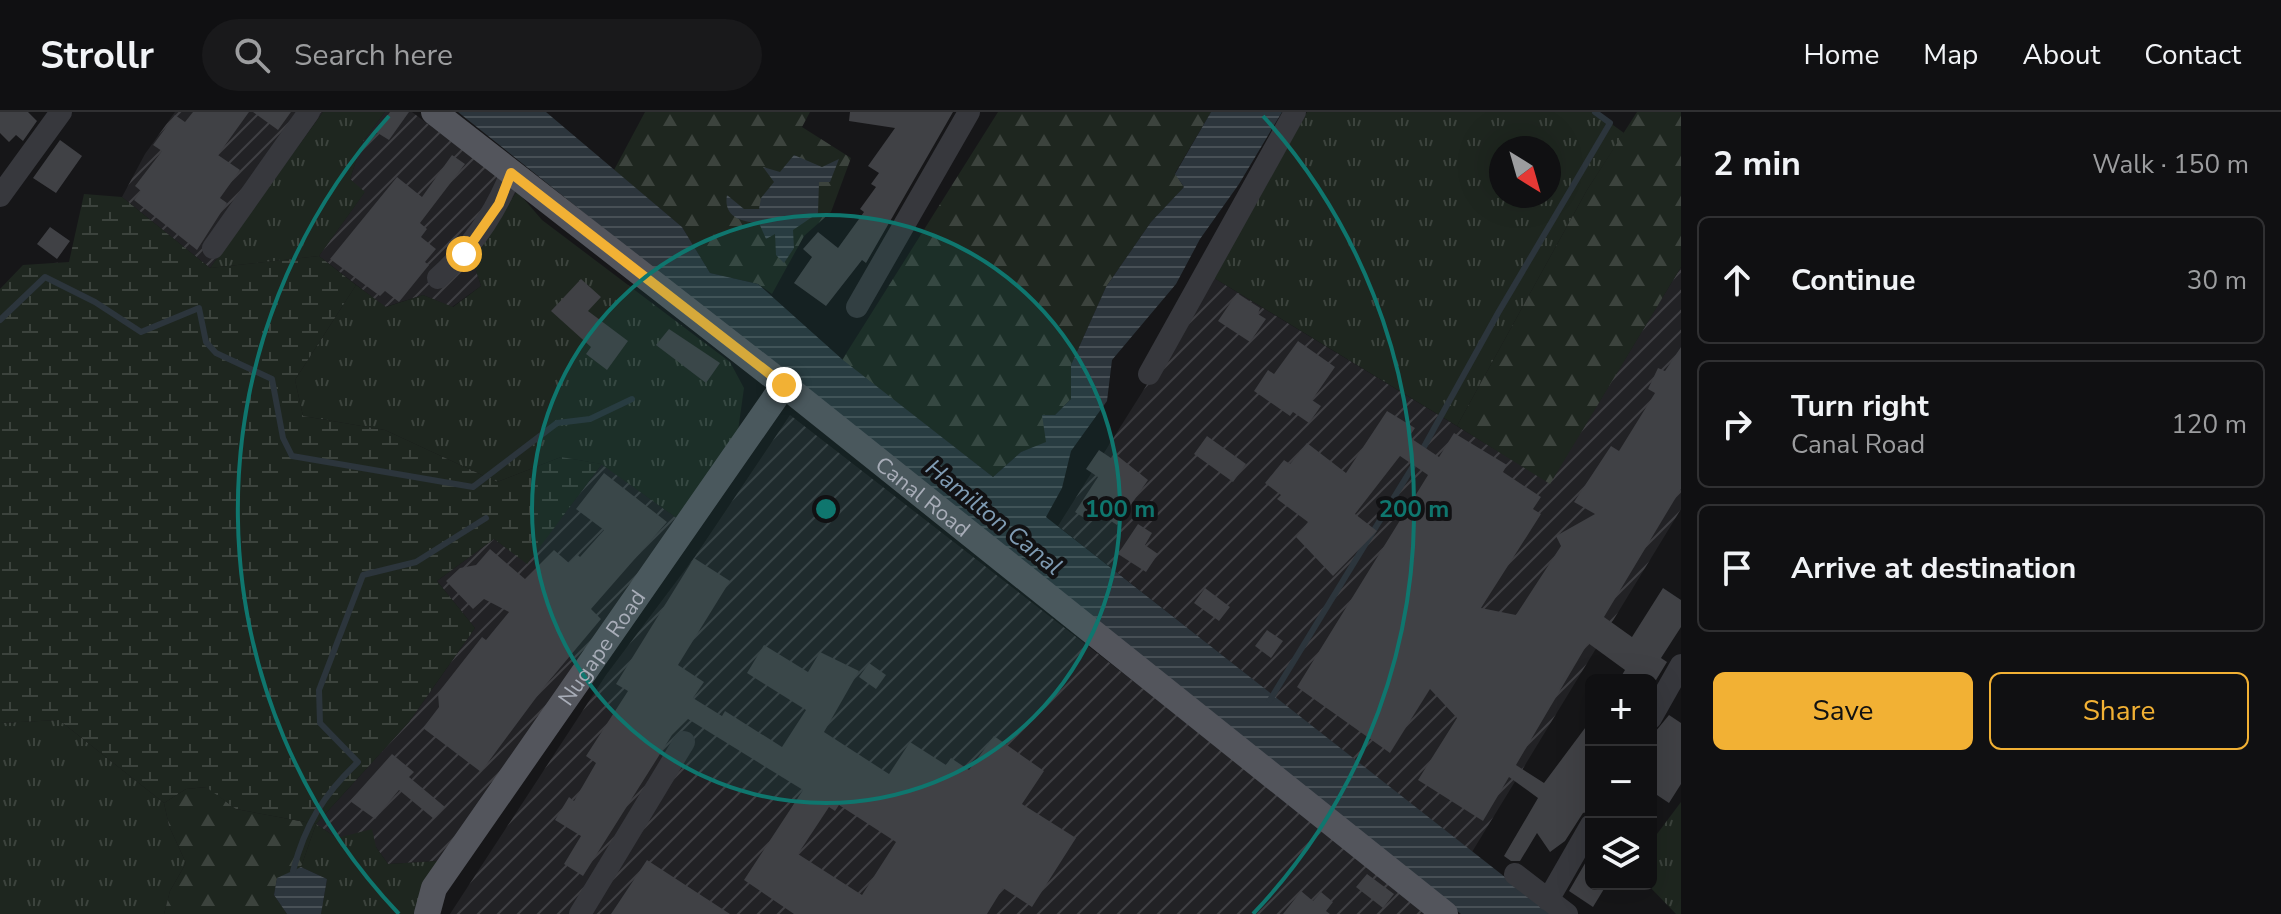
<!DOCTYPE html>
<meta charset="utf-8">
<style>
:root{--surface:#101012;--page:#19191b;--text:#f1f3f6;--muted:#9c9d9f;--line:#303032;--accent:#f2b134}
body{margin:0;font-family:"Nunito Sans",sans-serif;background:var(--page);color:var(--text)}
.controls{position:absolute;right:24px;bottom:24px;display:grid;overflow:hidden;border-radius:12px;box-shadow:0 8px 32px #0002}
.controls button{width:72px;height:72px;display:grid;place-items:center;padding:0;border:0;border-bottom:2px solid var(--line);background:var(--surface);color:var(--text);font:40px sans-serif}
.compass{position:absolute;left:1489px;top:24px;width:72px;height:72px;border-radius:50%;background:var(--surface);box-shadow:0 8px 32px #0002;rotate:143deg}
.stop{position:absolute;width:24px;height:24px;margin:-18px;border:6px solid #f2b134;border-radius:50%;background:#fff}
.stop.end{background:#f2b134;border-color:#fff;box-shadow:0 2px 8px #0008}
.list{margin:0;padding:0;list-style:none}
h2{display:flex;justify-content:space-between;align-items:center;height:104px;margin:0;padding:0 32px;font-size:34px}
h2 small{font-size:26px;font-weight:400;color:var(--muted)}
.list li{display:grid;grid-template-columns:52px 1fr auto;gap:24px;align-items:center;box-sizing:border-box;height:128px;margin:0 16px 16px;padding:0 16px;border:2px solid var(--line);border-radius:12px}
.list b{display:block;font-size:30px;white-space:nowrap}
.list p{margin:0;font-size:26px;white-space:nowrap;color:var(--muted)}
.list em{font-size:26px;font-style:normal;color:var(--muted)}
.actions{display:flex;gap:16px;padding:24px 32px}
.actions a{flex:1;padding:18px 0;border:2px solid var(--accent);border-radius:12px;text-align:center;font-size:28px;color:var(--accent)}
.actions .main{background:var(--accent);color:#111}
.icon{flex:none;width:44px;height:44px;fill:none;stroke:currentColor;stroke-width:2;stroke-linecap:round;stroke-linejoin:round}
.map{position:relative;flex:none;width:1681px;height:802px;overflow:hidden}
header{display:flex;align-items:center;gap:48px;box-sizing:border-box;height:112px;padding:0 40px;background:var(--surface);border-bottom:2px solid var(--line)}
header strong{font-size:38px}
nav{display:flex;gap:44px;margin-inline-start:auto;font-size:28px}
.search{width:560px;height:72px;background:var(--page);display:flex;align-items:center;gap:20px;box-sizing:border-box;padding:0 28px;border-radius:44px;color:var(--muted);font-size:30px}
main{display:flex}
aside{flex:1;background:var(--surface)}
.map>svg:first-child{display:block}
</style>
<header>
<strong>Strollr</strong>
<div class="search"><svg class="icon" aria-label="search" viewBox="0 0 24 24"><circle cx="10" cy="10" r="6"/><path d="M15 15l6 6"/></svg>Search here</div>
<nav><a>Home</a><a>Map</a><a>About</a><a>Contact</a></nav>
</header>
<main>
<div class="map">
<svg width="1681" height="802" viewBox="0 0 1681 802">
<defs>
<pattern id="industrial-furrows" width="10" height="10" patternUnits="userSpaceOnUse" patternTransform="scale(2)"><rect width="10" height="10" fill="#222225"/><path d="M-1 1l2-2M0 10L10 0M9 11l2-2" fill="none" stroke="#3f3f43"/></pattern>
<pattern id="grass-tufts" width="24" height="20" patternUnits="userSpaceOnUse" patternTransform="scale(2)"><rect width="24" height="20" fill="#1e261f"/><path d="M3 7l-1-3M5 7V3M7 7l1-3M15 17l-1-3M17 17v-4M19 17l1-3" fill="none" stroke="#3c433d"/></pattern>
<pattern id="forest-firs" width="22" height="20" patternUnits="userSpaceOnUse" patternTransform="scale(2)"><rect width="22" height="20" fill="#1e261f"/><path d="M5 1l3.5 6h-7zM16 11l3.5 6h-7z" fill="#3c433d"/></pattern>
<pattern id="wetland-marsh" width="20" height="14" patternUnits="userSpaceOnUse" patternTransform="scale(2)"><rect width="20" height="14" fill="#1e261f"/><path d="M1 5h8M5 5V1M11 12h8M15 12V8" fill="none" stroke="#3c433d"/></pattern>
<pattern id="water-rules" width="6" height="5" patternUnits="userSpaceOnUse" patternTransform="scale(2)"><rect width="6" height="5" fill="#2c353c"/><path d="M0 2.5h6" fill="none" stroke="#485056"/></pattern>
</defs>
<rect width="100%" height="100%" fill="#161618"/>
<!-- industrial -->
<path fill="url(#industrial-furrows)" d="M175 0H323L210 156 122 85 145 42Z
M385 0H412L517 79 473 148 481 174 452 195 423 183 385 195 319 144 364 81 350 67 362 31Z
M1681 155V397L1472 740 1058 414 1214 166 1550 371Z
M790 303 1293 693 1431 802H450L606 563 694 446Z
M602 352 678 407 438 749 388 752 376 735 337 726 316 712 409 610 475 516 437 469 494 427 527 451Z"/>
<!-- grass -->
<path fill="url(#grass-tufts)" fill-rule="evenodd" d="M323 0H385L362 31 350 67 365 80 319 144 210 156Z
M1307 0H1595L1624 21 1587 78 1457 314 1214 166ZM1501 36H1549V84H1501Z
M517 79 542 108 730 250 744 276 737 326 678 407 601 352 561 345 497 370 385 318 303 304 295 268 356 173 386 195 423 183 453 195 481 174 473 149Z
M59 608 164 691 169 714 186 751 170 779 164 802H0V611Z
M1681 690V802H1676L1647 772H1651V730Z
M316 712 337 726 372 717 376 735 388 752 438 749 418 802H321L327 767 301 755Z"/>
<!-- forest -->
<path fill="url(#forest-firs)" d="M645 0H810L802 15 851 46 831 100 804 124 772 182 758 172 710 161 682 115 614 58Z
M998 0H1211L1175 61 1184 75 1151 110 1106 175 1071 253V287L1055 303 1046 331 1021 340 993 365 842 248Z
M1637 0H1681V155L1550 372 1457 314 1587 78Z
M207 675 236 697 316 712 301 755 277 767 274 783 287 802H164L170 779 186 751 169 714 164 691 186 677Z"/>
<!-- wetland -->
<path fill="url(#wetland-marsh)" d="M84 82 122 85 210 156 319 144 356 173 295 268 303 304 385 318 497 370 561 345 602 352 527 452 494 427 437 469 475 516 409 610 316 712 236 697 206 675 186 677 164 691 59 608 0 611V177L23 153 69 150Z"/>
<!-- water -->
<path fill="url(#water-rules)" d="M458 0H546L682 115 710 161 758 172 843 248 993 365 1021 340 1046 330 1042 303H1055L1071 287V253L1106 175 1151 110 1184 75 1175 62 1211 0H1282L1239 72 1200 127 1176 172 1112 248 1107 289 1071 339 1062 376 1046 405 1552 802H1461Z
M794 43 822 55 839 47 830 70H819L818 101 793 118 794 136 784 151 776 143 775 122 766 127 759 111C741 110 723 105 727 83L744 97H759L761 86 774 70 763 55 780 60Z
M301 755 327 767 321 802H287L274 783 277 766Z"/>
<g fill="none" stroke-linecap="round" stroke-linejoin="round">
<!-- stream -->
<path stroke="#2c353c" stroke-width="6" d="M0 208 45 165 95 190 141 220 199 196 206 230 216 241 272 267 283 326 292 344 473 375 557 311 590 307 632 287
M1270 588 1415 351 1498 201 1610 11 1595 0
M293 759C305 713 323 683 358 650L320 611 319 578 363 463 416 450 486 406"/>
</g>
<!-- building -->
<path fill="#404145" fill-rule="evenodd" d="M0 0H28L37 9 23 29 16 23 9 30 0 21Z
M193 0H249L218 43 240 58 220 86 227 91 197 138 134 88 141 79 135 74 162 39 153 33 175 3 185 10Z
M253 0H291L278 18Z
M390 0H409L389 28 376 20Z
M850 0H953L866 151 862 148 826 194 794 171 812 145 803 137 818 120 838 136 864 100 860 97 876 75 871 72 879 61 868 54 895 16 849 9Z
M60 28 82 44 56 81 33 66Z
M452 43 465 52 420 111 427 117 421 125 436 137 425 150 429 153 399 190 385 179 380 184 330 147 397 65 422 85Z
M50 115 70 129 57 147 37 132Z
M581 167 601 185 588 199 628 229 607 258 586 242 591 235 551 199Z
M1237 181 1260 196 1258 202 1266 207 1250 230 1218 209Z
M669 217 720 251 706 271 656 233Z
M1298 229 1335 255 1312 288 1321 294 1309 311 1293 300 1290 304 1254 279 1268 258 1274 262Z
M1681 235V377L1604 505 1632 525 1663 476 1681 488V515L1661 546 1667 550 1656 568H1619L1625 558 1588 531 1516 653 1544 671 1591 608V699L1583 701 1565 729 1550 740 1537 721 1520 749H1511L1504 744 1538 686 1509 665 1483 709 1418 668 1457 606 1430 577 1390 641 1297 575 1428 363 1400 344 1355 402 1377 419 1333 464 1296 425 1308 410 1277 387 1281 383 1265 371 1284 348 1290 352 1307 331 1346 361 1387 299 1415 316 1409 325 1439 345 1454 321 1507 353 1503 360 1541 385 1533 397 1541 402 1481 496 1516 503 1561 434 1556 424 1595 402 1574 390 1611 334 1619 339 1655 281 1648 277 1658 256 1665 259Z
M1207 324 1246 352 1233 370 1194 342Z
M1099 338 1111 346 1114 341 1148 368 1117 413 1096 399 1089 409 1075 400 1098 365 1086 357Z
M604 361 667 410 591 497 601 507 544 575 481 660 423 616 439 595 438 581 482 525 486 528 509 500 484 487 473 497 446 469 460 456 476 453 490 437 525 467 554 438 569 451 577 442 580 445 604 418 576 397Z
M1138 412 1152 421 1145 433 1158 442 1146 460 1118 442Z
M694 446 730 469 678 553 704 570 693 586 722 604 725 599 782 635 806 598 747 561 764 533 808 560 820 540 859 559 824 620 889 662 910 630 946 653 951 646 969 658 994 624 1044 659 1022 692 1076 726 1032 795 1003 776 987 802H794L744 768 803 678 688 607 672 623 583 764 564 752 581 724 555 708 569 685 574 689 596 651 586 644 628 579 616 572ZM839 693 896 730 862 783 798 742 829 695 835 699Z
M1205 476 1230 495 1219 509 1194 491Z
M1267 518 1283 529 1271 546 1255 534Z
M869 551 886 563 876 577 859 565Z
M1669 603 1681 611V672L1669 691 1651 679V639L1657 630 1651 625Z
M392 642 414 660 409 665 445 695 434 707 399 678 375 707 350 689Z
M1591 741V772H1607L1593 795 1569 779Z
M647 748 730 802H611Z
M1367 762 1394 782 1383 796 1356 775Z
M1301 779 1313 789 1321 780 1333 790 1326 799 1330 802H1283Z"/>
<g fill="none" stroke-linecap="round" stroke-linejoin="round">
<!-- minor -->
<path stroke="#37383d" stroke-width="22" d="M0 84 61 0
M213 136 309 0
M438 166C471 136 495 103 511 61
M857 195 969 0
M1149 262 1295 0
M1651 606 1681 553
M1515 762 1567 802
M1548 788 1591 713
M580 802 684 630"/>
<!-- major -->
<g stroke="#53555c" stroke-width="26">
<path id="s1" d="M434 0 784 273 1445 802"/>
<path id="s2" d="M427 802 434 776 784 273"/>
</g>
</g>
<g fill="none" stroke-linecap="round" stroke-linejoin="round">
<!-- route -->
<path stroke="#f2b134" stroke-width="10" d="M464 142 499 92 511 61 784 273"/>
</g>
<!-- distance rings -->
<circle cx="826" cy="397" r="294" fill="#0f766e" fill-opacity=".12"/>
<g fill="none" stroke="#0f766e" stroke-width="4">
<circle cx="826" cy="397" r="294"/>
<path d="M399 802A588 588 0 0 1 389 4M1263 4A588 588 0 0 1 1253 802"/>
</g>
<g text-anchor="middle" stroke-width="8" stroke-linejoin="round" paint-order="stroke">
<!-- street labels -->
<g font-size="22" fill="#a8adb8" stroke="#111113">
<text dy="8" stroke="none"><textPath href="#s1" startOffset="622">Canal Road</textPath></text>
<text dy="8" stroke="none"><textPath href="#s2" startOffset="320">Nugape Road</textPath></text>
</g>
<!-- water labels -->
<g font-size="24" font-style="italic" fill="#7f9bb3" stroke="#111113">
<text transform="translate(994 405) rotate(39)" y="8">Hamilton Canal</text>
</g>
</g>
<circle cx="826" cy="397" r="12" fill="#0f766e" stroke="#111113" stroke-width="4"/>
<g font-size="24" text-anchor="middle" font-weight="bold" fill="#0f766e" stroke="#111113" stroke-width="8" stroke-linejoin="round" paint-order="stroke">
<text x="1120" y="405">100 m</text>
<text x="1414" y="405">200 m</text>
</g>
</svg>
<div class="controls">
<button>+</button>
<button>−</button>
<button><svg class="icon" aria-label="layers" viewBox="0 0 24 24"><path d="M12 4l9 5-9 5-9-5zM3 14l9 5 9-5"/></svg></button>
</div>
<svg class="compass" viewBox="-18 -18 36 36"><path d="M0-13l5 13h-10z" fill="#e53935"/><path d="M0 13l5-13h-10z" fill="#9c9d9f"/></svg>
<div class="stop" style="left:464px;top:142px"></div>
<div class="stop end" style="left:784px;top:273px"></div>
</div>
<aside>
<h2>2 min<small>Walk · 150 m</small></h2>
<ul class="list">
<li><svg class="icon" aria-label="ahead" viewBox="0 0 24 24"><path d="M12 20V5M6 11l6-6 6 6"/></svg><div><b>Continue</b></div><em>30 m</em></li>
<li><svg class="icon" aria-label="right" viewBox="0 0 24 24"><path d="M7 20v-9h11M14 6l5 5-5 5"/></svg><div><b>Turn right</b><p>Canal Road</p></div><em>120 m</em></li>
<li><svg class="icon" aria-label="arrive" viewBox="0 0 24 24"><path d="M6 21V4h12l-3 4 3 4H6"/></svg><div><b>Arrive at destination</b></div></li>
</ul>
<div class="actions"><a class="main">Save</a><a>Share</a></div>
</aside>
</main>
